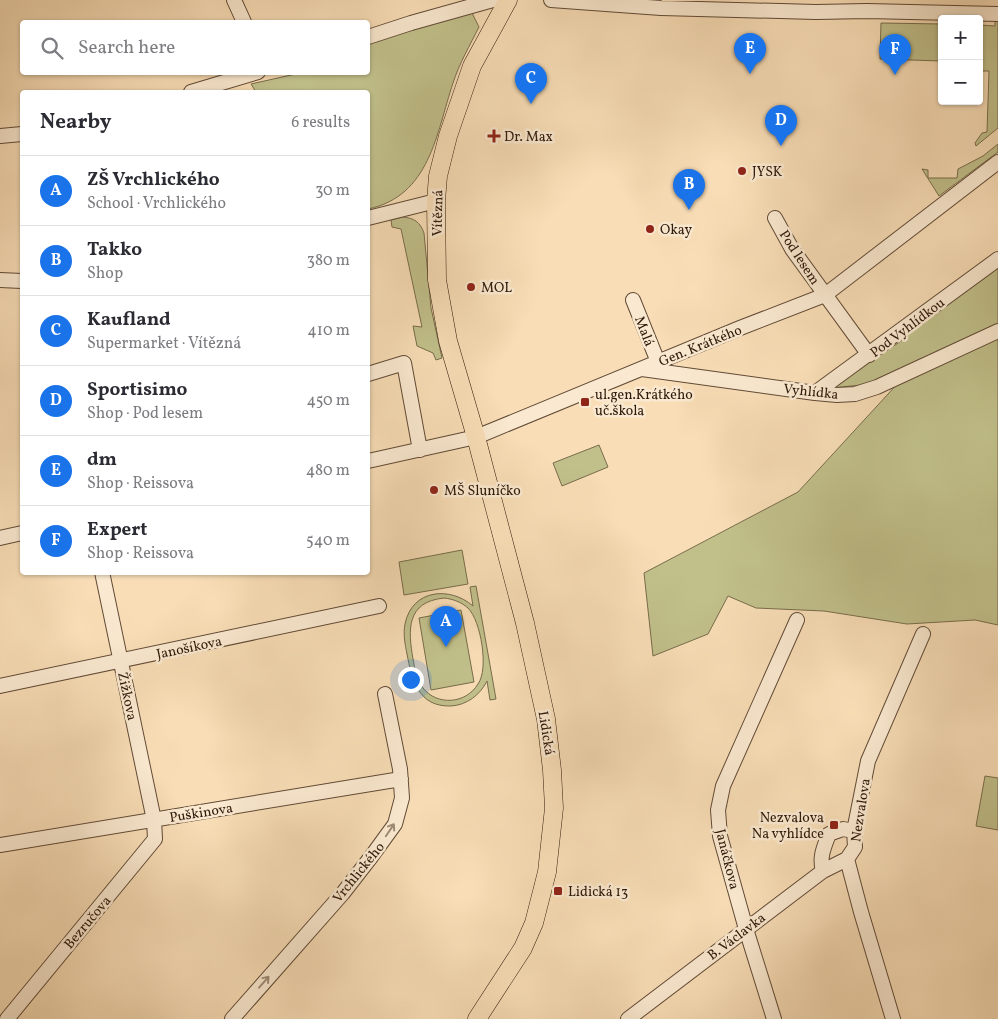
<!DOCTYPE html>
<meta charset="utf-8">
<style>
:root{--surface:#fff;--page:#f2f2f3;--text:#2b2b33;--muted:#7c7c81;--line:#e1e1e2;--accent:#1a73e8}
body{margin:0;font-family:Vollkorn,serif;background:var(--page);color:var(--text)}
.controls{position:absolute;right:15px;top:15px;display:grid;overflow:hidden;border-radius:5px;box-shadow:0 1px 4px #0004}
.controls button{width:45px;height:45px;display:grid;place-items:center;padding:0;border:0;border-bottom:1px solid var(--line);background:var(--surface);color:var(--text);font:25px sans-serif}
.you{position:absolute;left:410px;top:679px;width:18px;height:18px;margin:-12px;border:4px solid #fff;border-radius:50%;background:#1a73e8;box-shadow:0 0 0 8px #1a73e833}
.badge{display:grid;place-items:center;width:32px;height:32px;border-radius:50%;background:var(--accent);color:#fff;font-size:16px;font-weight:700}
.pin{position:absolute;translate:-50% -41px;filter:drop-shadow(0 1px 2px #0008)}
.pin::after{content:'';position:absolute;top:26px;width:18px;height:15px;background:inherit;clip-path:polygon(0 0,100% 0,50% 100%)}
.list{margin:0;padding:0;list-style:none}
h2{display:flex;justify-content:space-between;align-items:center;height:65px;margin:0;padding:0 20px;font-size:21px}
h2 small{font-size:16px;font-weight:400;color:var(--muted)}
.list li{display:grid;grid-template-columns:32px 1fr auto;gap:15px;align-items:center;box-sizing:border-box;height:70px;padding:0 20px;border-top:1px solid var(--line)}
.list b{display:block;font-size:19px;white-space:nowrap}
.list p{margin:0;font-size:16px;white-space:nowrap;color:var(--muted)}
.list em{font-size:16px;font-style:normal;color:var(--muted)}
.icon{flex:none;width:28px;height:28px;fill:none;stroke:currentColor;stroke-width:2;stroke-linecap:round;stroke-linejoin:round}
.map{position:relative;flex:none;width:998px;height:1019px;overflow:hidden}
.search{position:absolute;background:var(--surface);box-shadow:0 1px 4px #0004;left:20px;top:20px;width:350px;height:55px;display:flex;align-items:center;gap:12px;box-sizing:border-box;padding:0 18px;border-radius:5px;color:var(--muted);font-size:19px}
.panel{position:absolute;background:var(--surface);box-shadow:0 1px 4px #0004;left:20px;top:90px;width:350px;height:485px;border-radius:5px}
.map>svg:first-child{display:block}
</style>
<div class="map">
<svg width="998" height="1019" viewBox="0 0 998 1019">
<rect width="100%" height="100%" fill="#f8ddb6"/>
<filter id="stains"><feTurbulence type="fractalNoise" baseFrequency=".004" numOctaves="4"/><feColorMatrix values="0 0 0 0 .2 0 0 0 0 .09 0 0 0 0 .02 0 0 0 .5 -.17"/></filter>
<radialGradient id="worn" r=".72"><stop offset=".6" stop-color="#630" stop-opacity="0"/><stop offset="1" stop-color="#630" stop-opacity=".3"/></radialGradient>
<!-- green -->
<path fill="#c1c08b" stroke="#786c4b" fill-rule="evenodd" d="M471 11 479 27C470 45 459 64 453 83 436 134 430 196 368 209V92H256L251 84 300 73 368 72V43Z
M995 21H998V128L976 146 975 143 982 133 987 132 989 71H979V25L995 26Z
M881 23 942 24V61L880 59Z
M998 144V152L939 196 922 169 928 170V178H957L958 169 983 156Z
M403 217C414 218 420 222 424 233L431 308 442 358 436 360 433 353 417 346 413 326 422 327 401 229 392 227 391 220Z
M998 268V625L975 620 907 624 824 611 756 608 728 596 708 634 653 656 644 573 798 492 900 381 832 388 901 341 930 315Z
M599 445 608 467 562 486 553 463Z
M462 550 468 584 404 595 399 562Z
M476 586 496 699 490 700 487 681C480 695 467 705 451 706 418 707 412 680 407 654 405 644 403 634 405 624 412 589 450 586 473 606L470 587ZM444 598C453 599 461 602 468 608 481 621 489 669 478 684 466 704 437 706 423 688 416 679 415 669 413 659 408 630 406 602 444 598Z
M461 610 474 682 431 690 419 618Z
M985 776 998 778V830L976 826Z"/>
<g fill="none" stroke-linecap="round" stroke-linejoin="round">
<defs>
<path id="minor" d="M234 0 244 22
M551 0 661 8 816 12 867 11 998 14
M368 37 411 23 493 0
M191 92 258 72
M0 136 22 134
M368 218 436 201
M775 218 792 249 869 355
M0 280 22 281
M633 300 658 362
M642 369 815 393 837 395 855 394 877 387 998 331
M368 374 404 363 420 450
M815 393 998 259
M368 461 476 437 740 328 825 295 998 162
M0 538 22 533
M0 686 379 606
M0 845 401 779
M823 871C819 857 824 847 829 834L843 829 854 831
M7 1019 155 839 154 820 102 572
M232 1019 343 893 371 857 395 824 402 798 400 769 385 694
M628 1019 823 871 847 859
M774 1019 746 929 720 836 718 810 723 786 797 620
M893 1019 861 912 847 859 855 847 854 831 868 761 923 634"/>
<path id="major" d="M477 1019 523 948 534 923 547 872 554 808 552 770 546 719 525 623 476 437 448 341 437 280 436 201 438 176 448 136 472 66 508 0"/>
</defs>
<!-- minor casing -->
<use href="#minor" stroke="#614a36" stroke-width="16"/>
<!-- major casing -->
<use href="#major" stroke="#2f190b" stroke-width="19"/>
<!-- minor -->
<use href="#minor" stroke="#fae9d0" stroke-width="14"/>
<!-- major -->
<use href="#major" stroke="#f8ddb6" stroke-width="18"/>
</g>
<!-- one-way arrows -->
<defs><path id="oneway-shaft" d="M-6 0H5M1.5-3L5.5 0L1.5 3" fill="none" stroke-width="1.6" stroke-linecap="round" stroke-linejoin="round" transform="scale(1.25)"/></defs>
<g stroke="#9f8b77">
<use href="#oneway-shaft" transform="translate(390 830) rotate(-56)"/>
<use href="#oneway-shaft" transform="translate(264 982) rotate(-49)"/>
</g>
<!-- markers -->
<g fill="#8f2418" stroke="#fae9d0" stroke-width="2">
<path d="M491.5 128.5h5v5h5v5h-5v5h-5v-5h-5v-5h5z"/>
<circle cx="742" cy="171" r="5"/>
<circle cx="650" cy="229" r="5"/>
<circle cx="471" cy="287" r="5"/>
<rect x="580" y="397" width="10" height="10" rx="2.5"/>
<circle cx="434" cy="490" r="5"/>
<rect x="829" y="820" width="10" height="10" rx="2.5"/>
<rect x="553" y="886" width="10" height="10" rx="2.5"/>
</g>
<g text-anchor="middle" stroke-width="5" stroke-linejoin="round" paint-order="stroke">
<!-- poi labels -->
<g font-size="14" fill="#2f190b" stroke="#fae9d0" text-anchor="start">
<text x="504" y="141">Dr. Max</text>
<text x="752" y="176">JYSK</text>
<text x="660" y="234">Okay</text>
<text x="481" y="292">MOL</text>
<text x="595" y="399">ul.gen.Krátkého<tspan x="595" dy="16">uč.škola</tspan></text>
<text x="444" y="495">MŠ Sluníčko</text>
<text x="824" y="822" text-anchor="end">Nezvalova<tspan x="824" dy="16">Na vyhlídce</tspan></text>
<text x="568" y="896">Lidická 13</text>
</g>
<!-- street labels -->
<g font-size="14" fill="#2f190b" stroke="#fae9d0">
<text transform="translate(437 213) rotate(-89)" y="5">Vítězná</text>
<text transform="translate(800 257) rotate(57)" y="5">Pod lesem</text>
<text transform="translate(907 327) rotate(-37)" y="5">Pod Vyhlídkou</text>
<text transform="translate(645 331) rotate(69)" y="5">Malá</text>
<text transform="translate(700 345) rotate(-22)" y="5">Gen. Krátkého</text>
<text transform="translate(811 391) rotate(6)" y="5">Vyhlídka</text>
<text transform="translate(189 647) rotate(-12)" y="5">Janošíkova</text>
<text transform="translate(128 696) rotate(78)" y="5">Žižkova</text>
<text transform="translate(547 733) rotate(81)" y="5">Lidická</text>
<text transform="translate(860 810) rotate(-81)" y="5">Nezvalova</text>
<text transform="translate(201 812) rotate(-9)" y="5">Puškinova</text>
<text transform="translate(728 859) rotate(76)" y="5">Janáčkova</text>
<text transform="translate(358 872) rotate(-51)" y="5">Vrchlického</text>
<text transform="translate(87 922) rotate(-50)" y="5">Bezručova</text>
<text transform="translate(736 936) rotate(-37)" y="5">B. Václavka</text>
</g>
</g>
<rect width="100%" height="100%" filter="url(#stains)"/>
<rect width="100%" height="100%" fill="url(#worn)"/>
</svg>
<div class="controls">
<button>+</button>
<button>−</button>
</div>
<div class="you"></div>
<div class="pin badge" style="left:446px;top:647px">A</div>
<div class="pin badge" style="left:689px;top:210px">B</div>
<div class="pin badge" style="left:531px;top:104px">C</div>
<div class="pin badge" style="left:781px;top:146px">D</div>
<div class="pin badge" style="left:750px;top:74px">E</div>
<div class="pin badge" style="left:895px;top:75px">F</div>
<div class="search"><svg class="icon" aria-label="search" viewBox="0 0 24 24"><circle cx="10" cy="10" r="6"/><path d="M15 15l6 6"/></svg>Search here</div>
<section class="panel">
<h2>Nearby<small>6 results</small></h2>
<ul class="list">
<li><span class="badge">A</span><div><b>ZŠ Vrchlického</b><p>School · Vrchlického</p></div><em>30 m</em></li>
<li><span class="badge">B</span><div><b>Takko</b><p>Shop</p></div><em>380 m</em></li>
<li><span class="badge">C</span><div><b>Kaufland</b><p>Supermarket · Vítězná</p></div><em>410 m</em></li>
<li><span class="badge">D</span><div><b>Sportisimo</b><p>Shop · Pod lesem</p></div><em>450 m</em></li>
<li><span class="badge">E</span><div><b>dm</b><p>Shop · Reissova</p></div><em>480 m</em></li>
<li><span class="badge">F</span><div><b>Expert</b><p>Shop · Reissova</p></div><em>540 m</em></li>
</ul>
</section>
</div>
